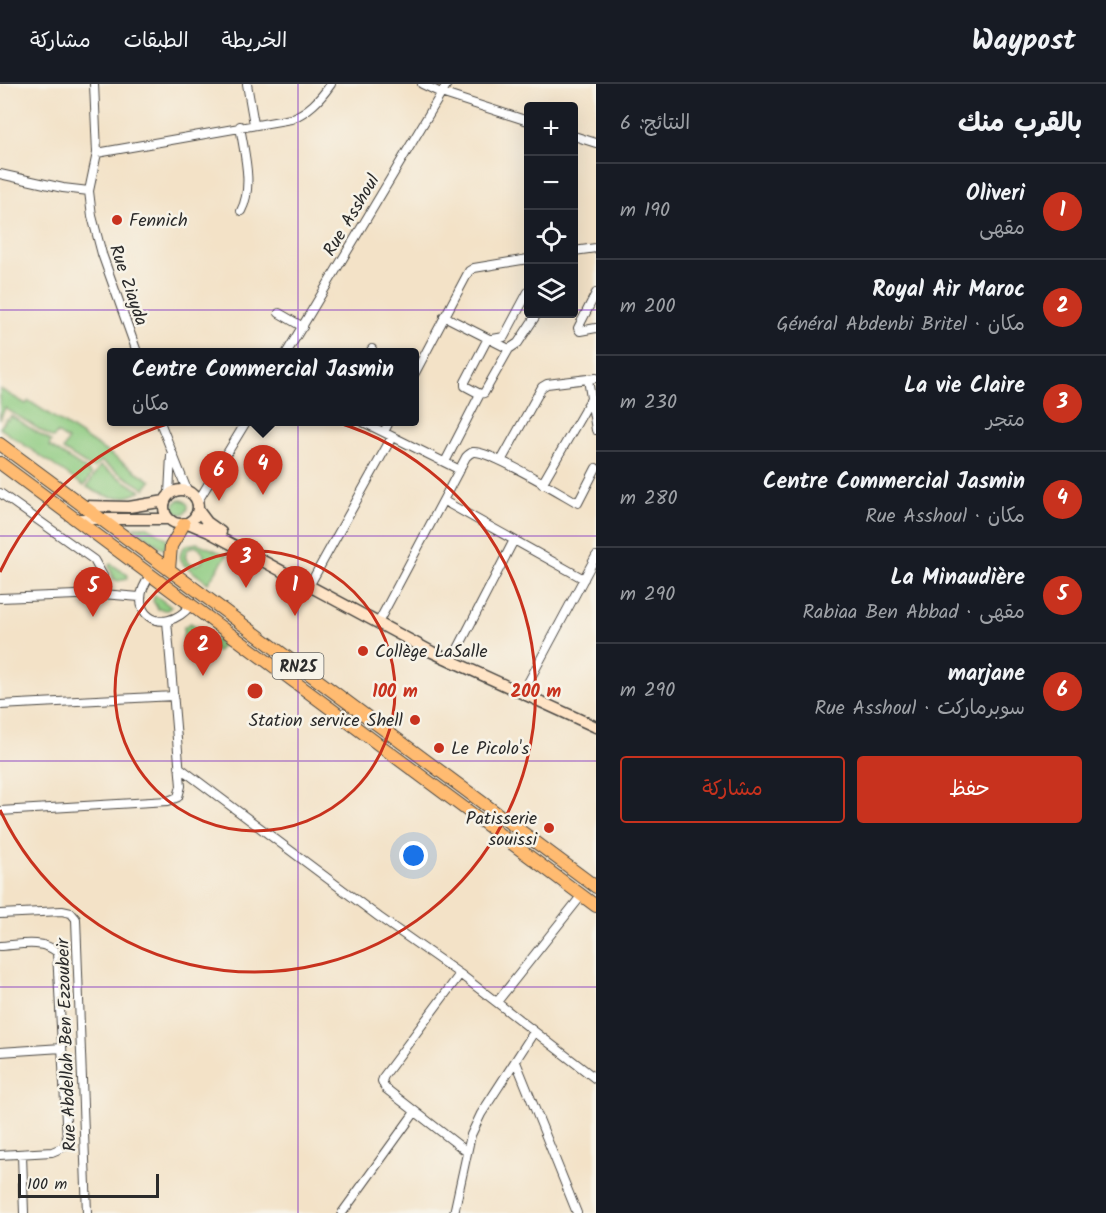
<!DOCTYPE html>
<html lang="ar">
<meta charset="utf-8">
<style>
:root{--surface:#171b24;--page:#242831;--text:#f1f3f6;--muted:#9ea1a6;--line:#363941;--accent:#c8321e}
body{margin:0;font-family:Kalam,"Playpen Sans Arabic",sans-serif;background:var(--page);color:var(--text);direction:rtl}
.controls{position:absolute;right:18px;top:18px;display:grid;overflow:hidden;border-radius:6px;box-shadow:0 6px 24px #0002}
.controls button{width:54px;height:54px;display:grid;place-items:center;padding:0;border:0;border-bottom:2px solid var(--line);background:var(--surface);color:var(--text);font:30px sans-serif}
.scale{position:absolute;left:18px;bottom:15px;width:141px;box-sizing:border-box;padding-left:6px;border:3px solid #2b2b2b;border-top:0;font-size:16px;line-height:21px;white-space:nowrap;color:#2b2b2b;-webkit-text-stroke:4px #f7f3e8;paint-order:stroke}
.you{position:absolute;left:414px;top:772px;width:21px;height:21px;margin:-15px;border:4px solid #fff;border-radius:50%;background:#1a73e8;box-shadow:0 0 0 9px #1a73e833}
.badge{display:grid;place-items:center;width:39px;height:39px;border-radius:50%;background:var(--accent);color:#fff;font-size:20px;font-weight:700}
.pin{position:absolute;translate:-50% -50px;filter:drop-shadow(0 2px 3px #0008)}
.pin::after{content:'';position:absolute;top:32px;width:21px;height:18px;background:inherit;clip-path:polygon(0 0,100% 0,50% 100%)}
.popup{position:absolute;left:107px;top:264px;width:312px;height:78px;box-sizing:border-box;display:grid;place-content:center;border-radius:6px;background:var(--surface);filter:drop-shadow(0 2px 4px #0005);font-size:20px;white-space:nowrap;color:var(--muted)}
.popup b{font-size:22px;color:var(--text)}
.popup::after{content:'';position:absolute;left:50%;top:100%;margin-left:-12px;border:12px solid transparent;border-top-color:var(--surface)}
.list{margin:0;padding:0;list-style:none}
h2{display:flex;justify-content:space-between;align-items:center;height:78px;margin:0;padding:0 24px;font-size:26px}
h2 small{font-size:20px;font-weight:400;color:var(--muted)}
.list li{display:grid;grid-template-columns:39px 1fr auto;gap:18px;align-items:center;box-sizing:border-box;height:96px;padding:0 24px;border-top:2px solid var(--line)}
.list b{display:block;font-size:22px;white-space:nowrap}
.list p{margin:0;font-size:20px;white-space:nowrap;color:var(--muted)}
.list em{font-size:20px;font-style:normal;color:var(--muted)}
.actions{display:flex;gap:12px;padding:18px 24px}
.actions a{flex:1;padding:14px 0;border:2px solid var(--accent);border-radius:6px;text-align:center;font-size:21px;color:var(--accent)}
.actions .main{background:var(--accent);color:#fff}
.icon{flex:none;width:33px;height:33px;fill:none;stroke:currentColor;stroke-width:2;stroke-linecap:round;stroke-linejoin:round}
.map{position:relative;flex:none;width:596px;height:1129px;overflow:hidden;direction:ltr}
header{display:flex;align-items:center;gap:36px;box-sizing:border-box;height:84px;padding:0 30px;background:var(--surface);border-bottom:2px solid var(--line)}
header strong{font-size:28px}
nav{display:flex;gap:33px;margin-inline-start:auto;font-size:21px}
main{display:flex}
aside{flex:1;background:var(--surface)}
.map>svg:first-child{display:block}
</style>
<header>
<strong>Waypost</strong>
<nav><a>الخريطة</a><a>الطبقات</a><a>مشاركة</a></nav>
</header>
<main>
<aside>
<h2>بالقرب منك<small>النتائج: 6</small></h2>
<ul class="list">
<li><span class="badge">1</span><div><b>Oliveri</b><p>مقهى</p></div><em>190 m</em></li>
<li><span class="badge">2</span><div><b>Royal Air Maroc</b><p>مكان · Général Abdenbi Britel</p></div><em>200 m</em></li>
<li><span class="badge">3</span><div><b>La vie Claire</b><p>متجر</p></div><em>230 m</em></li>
<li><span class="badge">4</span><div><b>Centre Commercial Jasmin</b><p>مكان · Rue Asshoul</p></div><em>280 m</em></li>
<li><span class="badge">5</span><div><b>La Minaudière</b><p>مقهى · Rabiaa Ben Abbad</p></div><em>290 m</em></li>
<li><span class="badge">6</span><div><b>marjane</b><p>سوبرماركت · Rue Asshoul</p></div><em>290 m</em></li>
</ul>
<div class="actions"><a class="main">حفظ</a><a>مشاركة</a></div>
</aside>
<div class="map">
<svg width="596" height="1129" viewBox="0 0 596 1129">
<rect width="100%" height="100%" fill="#f7f3e8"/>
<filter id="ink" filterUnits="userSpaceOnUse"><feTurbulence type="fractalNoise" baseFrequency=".0167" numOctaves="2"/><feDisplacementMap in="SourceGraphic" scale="12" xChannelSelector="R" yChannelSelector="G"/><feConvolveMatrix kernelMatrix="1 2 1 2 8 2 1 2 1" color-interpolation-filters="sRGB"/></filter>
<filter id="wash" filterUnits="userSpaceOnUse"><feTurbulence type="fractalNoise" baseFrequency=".008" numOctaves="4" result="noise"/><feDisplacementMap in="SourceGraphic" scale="24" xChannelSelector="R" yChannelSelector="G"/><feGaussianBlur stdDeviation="1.35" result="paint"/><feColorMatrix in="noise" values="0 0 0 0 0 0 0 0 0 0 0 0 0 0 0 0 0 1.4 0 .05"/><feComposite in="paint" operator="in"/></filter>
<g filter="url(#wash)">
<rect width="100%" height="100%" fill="#f3e2c7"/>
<!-- green -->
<path fill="#8ecb81" stroke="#5c7b56" stroke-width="1.5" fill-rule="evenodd" d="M0 305 26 320 29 317 151 397 145 405 100 377 95 384 90 383 63 366 68 356 57 349 53 354 5 324 0 336Z
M11 332 51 357 49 362 88 387 91 391 84 402 0 344 6 335 8 336Z
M100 382 141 407C122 418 105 414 87 403Z
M174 423a7 7 0 1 1 14 0a7 7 0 1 1-14 0Z
M133 443H148L168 455 164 465Z
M197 459 227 471 208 499 184 481 180 474 181 467 186 461ZM194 462 201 465 204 471 202 478 196 481 189 479 185 473 187 466Z
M111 480 128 491 127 495 118 497 114 495 109 482Z
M155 511 171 523 167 526 158 525 153 517Z
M191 539 223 561 217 568 201 557H183L184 543Z"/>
</g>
<g filter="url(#ink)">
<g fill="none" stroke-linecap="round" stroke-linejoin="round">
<defs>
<path id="street" d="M94 0 97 69 89 107 92 132 102 170 137 268
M247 0 254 40
M422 0 441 9 528 37
M240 42C244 69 254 102 241 127
M574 52 596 59
M97 69 291 35C309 27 319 17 331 0
M0 90 63 104 89 107
M574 167 596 164
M528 208 504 253 487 256 465 298V302L480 310 484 309 509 265 518 259 537 230
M596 209 578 244 580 247 596 244
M279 229 303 243
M444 232 509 265
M287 268 447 0
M370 268 372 265
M415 289 469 187 474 184 528 175
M588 295 596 346
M160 338 187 406
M363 338 460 386
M384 348 389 338
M501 377 542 303 547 300 596 294
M445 378 480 310
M542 400 591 315
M0 409 94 476 103 492 102 510
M169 410 171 371
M198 417 246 338
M444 417 584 495
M151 491C122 527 162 556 191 521
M309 502 392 353
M0 514 102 510 140 513
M378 539 466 373C468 371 470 369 473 368 490 366 560 409 578 419L596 384
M451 578 514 456
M522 610 596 472
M0 621 174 612
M179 683 379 833 460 890 596 995
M0 727 168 717 178 713 181 702 167 537
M0 830 62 827 71 829 76 835 87 1129
M0 862C19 861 42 855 57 868L67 1056 64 1063 52 1068 0 1071
M460 890 384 992 382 997 385 1004 466 1067
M497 918 582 811
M0 968 62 964
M516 978 577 1129
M22 1071 24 1129
M342 1129 415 1028
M454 1129 471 1051 481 1030 534 948"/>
<path id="secondary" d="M164 423a17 17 0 1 1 34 0a17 17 0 1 1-34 0Z
M83 422 129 423 165 417
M198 426 207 438 221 448
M75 435H169
M188 439 209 448 432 568 596 643"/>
<path id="primary" d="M0 360 596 803
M0 379 596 822
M169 485 171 462 184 440"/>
</defs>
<!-- street casing -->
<use href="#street" stroke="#494642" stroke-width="10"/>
<!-- secondary casing -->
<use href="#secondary" stroke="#494642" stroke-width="13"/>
<!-- primary casing -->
<use href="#primary" stroke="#494642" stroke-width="14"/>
<!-- street -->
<use href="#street" stroke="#fff" stroke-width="8"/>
<!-- secondary -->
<use href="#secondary" stroke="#ffe4c6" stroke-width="10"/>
<!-- primary -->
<use href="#primary" stroke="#ffbb71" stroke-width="12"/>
</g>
</g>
<!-- grid -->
<path fill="none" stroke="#7b2cbf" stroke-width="1.5" stroke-opacity="0.55" d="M298 0V1129M0 226H528M574 226H596M0 452H596M0 677H596M0 903H596"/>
<!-- distance rings -->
<g fill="none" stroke="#c8321e" stroke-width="3">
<circle cx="255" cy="607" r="140"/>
<path d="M0 488A281 281 0 1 1 0 726"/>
</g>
<!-- markers -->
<g fill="#c8321e" stroke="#f7f3e8" stroke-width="2">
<circle cx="117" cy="136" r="6"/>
<circle cx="363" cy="567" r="6"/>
<circle cx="415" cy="636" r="6"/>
<circle cx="439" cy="664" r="6"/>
<circle cx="549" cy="744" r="6"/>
</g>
<g text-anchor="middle" stroke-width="5" stroke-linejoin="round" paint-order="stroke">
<!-- shield labels -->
<rect fill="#f7f3e8" stroke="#686764" stroke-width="1.5" x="272.5" y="569" width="51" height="26" rx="4.5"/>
<g font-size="16" font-weight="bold" fill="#2b2b2b">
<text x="298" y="588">RN25</text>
</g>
<!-- street labels -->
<g font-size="18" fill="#2b2b2b" stroke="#f7f3e8">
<text transform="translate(351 131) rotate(-59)" y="6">Rue Asshoul</text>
<text transform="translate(129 201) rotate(71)" y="6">Rue Ziayda</text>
<text transform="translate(66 961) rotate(-92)" y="6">Rue Abdellah Ben Ezzoubeir</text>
</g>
<!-- poi labels -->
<g font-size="18" fill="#2b2b2b" stroke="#f7f3e8" text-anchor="start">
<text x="129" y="142">Fennich</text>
<text x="375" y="573">Collège LaSalle</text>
<text x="403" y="642" text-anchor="end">Station service Shell</text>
<text x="451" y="670">Le Picolo's</text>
<text x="537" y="740" text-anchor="end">Patisserie<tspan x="537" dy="21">souissi</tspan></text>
</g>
</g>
<circle cx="255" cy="607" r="9" fill="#c8321e" stroke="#f7f3e8" stroke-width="3"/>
<g font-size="18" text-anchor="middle" font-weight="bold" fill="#c8321e" stroke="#f7f3e8" stroke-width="5" stroke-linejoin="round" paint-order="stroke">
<text x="395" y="613">100 m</text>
<text x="536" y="613">200 m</text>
</g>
</svg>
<div class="controls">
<button>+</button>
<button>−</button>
<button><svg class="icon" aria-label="locate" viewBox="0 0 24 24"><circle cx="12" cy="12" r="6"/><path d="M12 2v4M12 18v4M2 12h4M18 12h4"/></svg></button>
<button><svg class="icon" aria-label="layers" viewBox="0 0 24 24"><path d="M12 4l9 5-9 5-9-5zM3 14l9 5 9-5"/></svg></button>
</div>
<div class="scale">100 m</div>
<div class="you"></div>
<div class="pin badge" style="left:295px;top:532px">1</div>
<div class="pin badge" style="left:203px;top:592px">2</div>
<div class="pin badge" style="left:246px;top:504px">3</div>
<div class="pin badge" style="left:263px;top:411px">4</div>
<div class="popup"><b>Centre Commercial Jasmin</b>مكان</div>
<div class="pin badge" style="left:93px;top:533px">5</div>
<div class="pin badge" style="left:219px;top:417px">6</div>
</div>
</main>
